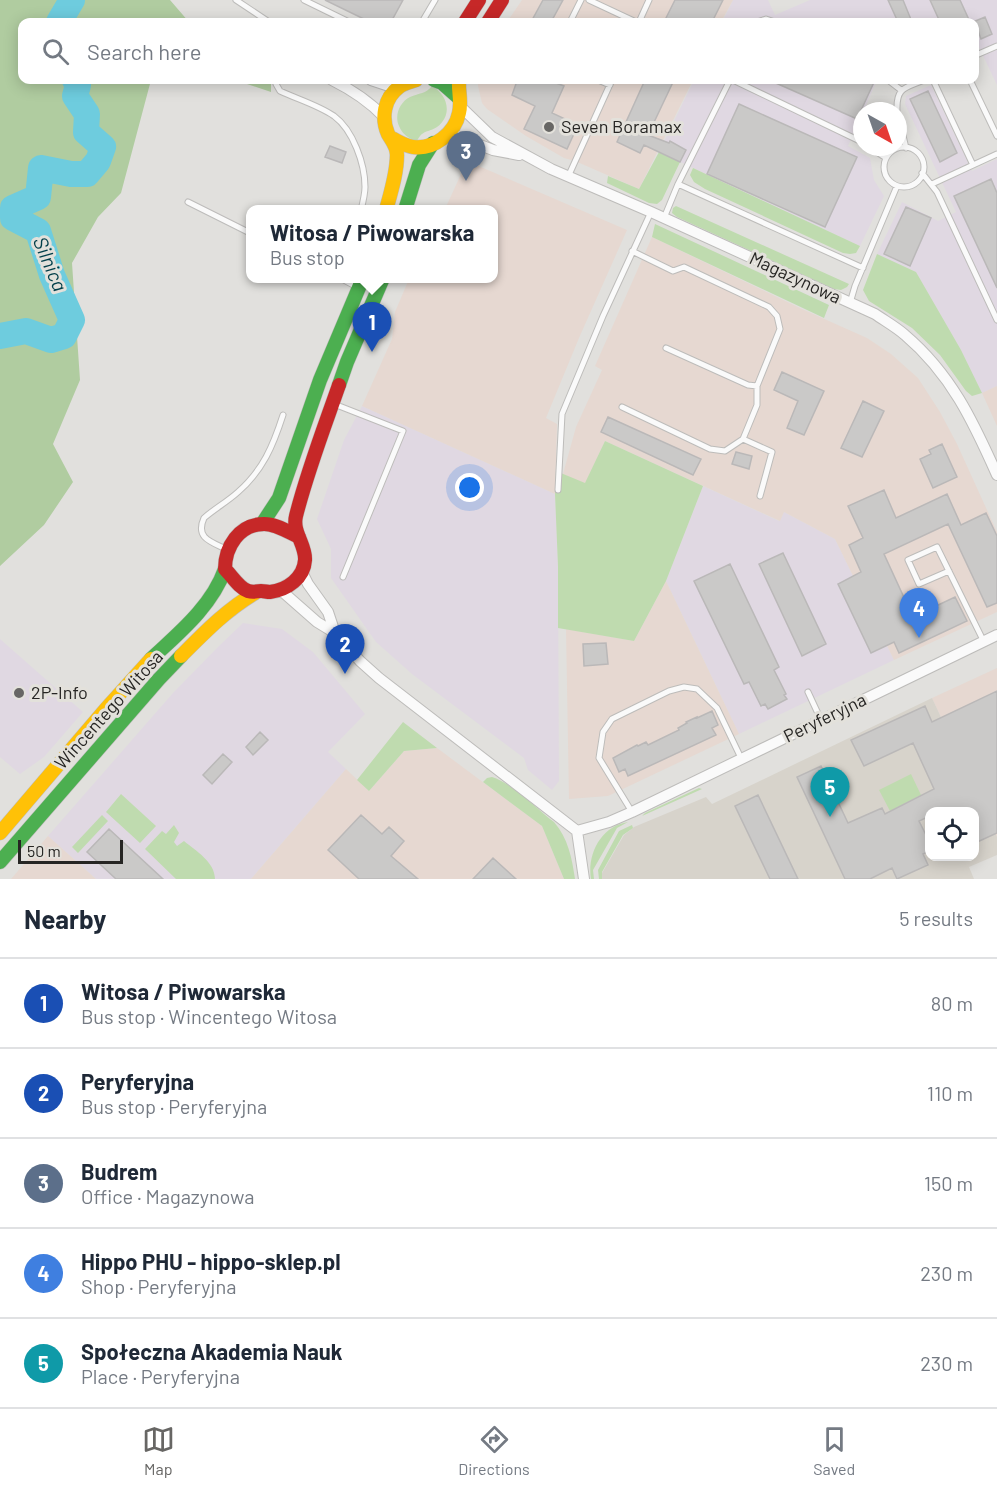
<!DOCTYPE html>
<meta charset="utf-8">
<style>
:root{--surface:#fff;--page:#f2f2f3;--text:#1f2937;--muted:#747a83;--line:#e0e1e3;--accent:#676664}
body{margin:0;font-family:Barlow,sans-serif;background:var(--page);color:var(--text)}
.controls{position:absolute;right:18px;bottom:18px;display:grid;overflow:hidden;border-radius:12px;box-shadow:0 3px 15px #0003}
.controls button{width:54px;height:54px;display:grid;place-items:center;padding:0;border:0;border-bottom:2px solid var(--line);background:var(--surface);color:var(--text);font:30px sans-serif}
.compass{position:absolute;left:853px;top:102px;width:54px;height:54px;border-radius:50%;background:var(--surface);box-shadow:0 3px 15px #0003;rotate:140deg}
.scale{position:absolute;left:18px;bottom:15px;width:105px;box-sizing:border-box;padding-left:6px;border:3px solid #262523;border-top:0;font-size:16px;line-height:21px;white-space:nowrap;color:#262523;-webkit-text-stroke:4px #e3e1db;paint-order:stroke}
.you{position:absolute;left:470px;top:488px;width:21px;height:21px;margin:-15px;border:4px solid #fff;border-radius:50%;background:#1a73e8;box-shadow:0 0 0 9px #1a73e833}
.badge{display:grid;place-items:center;width:39px;height:39px;border-radius:50%;background:var(--accent);color:#fff;font-size:20px;font-weight:700}
.pin{position:absolute;translate:-50% -50px;filter:drop-shadow(0 2px 3px #0008)}
.pin::after{content:'';position:absolute;top:32px;width:21px;height:18px;background:inherit;clip-path:polygon(0 0,100% 0,50% 100%)}
.popup{position:absolute;left:246px;top:205px;width:252px;height:78px;box-sizing:border-box;display:grid;place-content:center;border-radius:12px;background:var(--surface);filter:drop-shadow(0 2px 4px #0005);font-size:20px;white-space:nowrap;color:var(--muted)}
.popup b{font-size:22px;color:var(--text)}
.popup::after{content:'';position:absolute;left:50%;top:100%;margin-left:-12px;border:12px solid transparent;border-top-color:var(--surface)}
.list{margin:0;padding:0;list-style:none}
h2{display:flex;justify-content:space-between;align-items:center;height:78px;margin:0;padding:0 24px;font-size:26px}
h2 small{font-size:20px;font-weight:400;color:var(--muted)}
.list li{display:grid;grid-template-columns:39px 1fr auto;gap:18px;align-items:center;box-sizing:border-box;height:90px;padding:0 24px;border-top:2px solid var(--line)}
.list b{display:block;font-size:22px;white-space:nowrap}
.list p{margin:0;font-size:20px;white-space:nowrap;color:var(--muted)}
.list em{font-size:20px;font-style:normal;color:var(--muted)}
.icon{flex:none;width:33px;height:33px;fill:none;stroke:currentColor;stroke-width:2;stroke-linecap:round;stroke-linejoin:round}
.map{position:relative;flex:none;width:997px;height:879px;overflow:hidden}
.search{position:absolute;background:var(--surface);box-shadow:0 3px 15px #0003;left:18px;right:18px;top:18px;height:66px;display:flex;align-items:center;gap:15px;box-sizing:border-box;padding:0 21px;border-radius:12px;color:var(--muted);font-size:22px}
.sheet{height:528px;background:var(--surface)}
nav{display:flex;justify-content:space-around;align-items:center;box-sizing:border-box;height:84px;border-top:2px solid var(--line);background:var(--surface);font-size:16px;color:var(--muted)}
nav a{display:grid;justify-items:center;gap:3px}
nav .on{color:var(--accent)}
.map>svg:first-child{display:block}
</style>
<div class="map">
<svg width="997" height="879" viewBox="0 0 997 879">
<rect width="100%" height="100%" fill="#e1e0dd"/>
<!-- commercial -->
<path fill="#e0d8e2" d="M733 0H768L775 15 810 0H997V85L977 43 975 44 974 22H722Z
M694 80H877L848 146 870 158 874 180 884 196 860 246 659 152Z
M931 85 972 171 997 159V386L982 393 961 350 916 272 877 254 902 202 938 221 956 212 905 104 906 96Z
M362 406 555 494 558 566 559 781 552 790 528 770 524 758 412 674 376 642 331 578V549L317 519 344 440Z
M703 486 779 521 784 512 835 539 894 660 739 734 666 581Z
M243 623 282 629 313 652 365 714 328 752 346 769 251 879H96L48 836 173 693 218 647Z
M0 639 83 712 44 757 20 774 0 757Z"/>
<!-- industrial -->
<path fill="#e6d8d1" d="M522 0H733L721 22H507Z
M478 80H693L639 189 575 161 564 158 526 136 487 109 482 103 478 86Z
M467 161 627 230 579 338 546 418 557 424 555 494 362 406 392 339 395 312 409 279 494 278V210L445 209Z
M652 237 802 309 867 338 891 354 918 378 940 412 957 444 997 532V612L894 660 835 539 784 512 780 521 605 441 585 484 563 474 576 427 602 370 595 366Z
M997 386V426L982 393Z
M666 581 739 734 608 796 569 799 566 629 634 641Z
M997 668V837L932 698Z
M437 748 542 826 564 879H251L346 769 369 791 404 751Z
M48 836 96 879H11Z"/>
<!-- built -->
<path fill="#d7d3cb" fill-rule="evenodd" d="M932 698 997 837V855L969 867 974 879H602V873L624 835 634 827 706 797 712 804ZM930 812H974V856H930Z"/>
<!-- green -->
<path fill="#bfdbaf" d="M432 86C448 95 453 115 437 127 428 133 423 129 417 141 409 139 402 134 399 126 394 115 400 102 410 97 419 93 426 94 432 86Z
M659 152 680 162 662 200 657 204 649 203 607 183 608 176 639 189Z
M693 168 860 246 856 253 850 254 843 253 705 189 694 182 690 175Z
M676 206 849 284 847 287 841 290 834 289 677 217 672 213 673 208Z
M655 224 829 305 824 318 652 237Z
M877 254 916 272 961 350 982 393 972 396 966 391 940 355 912 328 869 301 863 290Z
M605 441 703 486 666 581 634 641 558 628V566L555 494 556 471 585 483Z
M403 722 437 748 404 751 369 791 357 780Z
M911 774 921 795 890 811 879 790Z
M492 777C512 783 537 809 554 822 568 838 572 858 575 879H564L542 826 483 782 487 778Z
M699 788 702 789 642 816 645 813Z
M121 794 156 826 140 843 106 812Z
M102 815 108 821 78 853 72 847Z
M628 822 617 828 593 870 594 879H591C587 854 601 826 628 822Z
M174 825 179 833 174 842 177 846 184 841C196 851 215 862 215 879H176L145 849 162 831 166 834Z
M632 825 633 828 623 835 602 872V879H599L598 870 619 831Z"/>
<!-- forest -->
<path fill="#b0cca0" d="M0 0H170L189 22H22V80H151L121 193 98 217 72 263 80 380 53 444 73 482 44 525 0 566Z
M235 80H271V92Z"/>
<g fill="none" stroke-linecap="round" stroke-linejoin="round">
<!-- river -->
<path stroke="#6eccde" stroke-width="26" d="M59 22 72 0
M0 336 26 331 51 340 64 336 72 320 52 275 38 231 13 218V208L38 197 41 168 71 174H87L98 161 103 147 86 132 87 114 75 96 78 85 75 80"/>
</g>
<!-- building -->
<path fill="#cac9c8" stroke="#bab8b8" stroke-width="1.5" d="M325 0H403L391 22H370Z
M543 0H563L551 22H531Z
M675 0H723L712 22H664Z
M888 0H903L912 22H898Z
M930 0H960L970 22H940Z
M985 17 992 34 981 39 975 22H973Z
M525 80H548L564 86 552 113 578 125 567 149 524 129 535 106 512 95 517 81 523 83Z
M645 80H674L648 135 669 143 670 141 686 150 680 162 644 145 640 153 617 142Z
M769 80H875L857 119Z
M928 91 957 153 940 162 910 99Z
M739 104 857 157 825 227 707 174Z
M330 146 346 152 342 163 325 157Z
M991 179 997 193V288L954 196Z
M906 207 931 218 910 266 884 254Z
M782 372 824 391 804 435 787 428 798 401 774 390Z
M863 401 884 411 862 457 841 448Z
M608 417 701 459 693 475 601 432Z
M942 444 957 477 933 488 920 459 931 454 929 450Z
M736 452 752 456 749 469 732 464Z
M884 490 896 518 947 494 961 525 986 513 997 536V603L987 607 948 524 884 554 913 617 955 597 967 621 899 653 894 642 871 653 838 584 861 572 849 545 863 538 848 506Z
M783 553 826 644 802 656 759 564Z
M730 564 779 667 774 670 786 694 784 695 787 699 768 709 765 704 761 706 749 682 744 684 694 581Z
M606 643 608 664 584 666 583 644Z
M997 691V833L975 843V812H930V816L919 821 930 843V851L923 854 928 865 897 879 892 868 870 879H845L797 777 821 766 848 823 882 808 885 814 934 789 913 743 864 766 851 740 925 706 932 722Z
M712 711 718 725 712 728 716 735 628 776 625 769 619 772 613 758 637 745 638 746 646 742 648 745 679 730 678 728 687 723 686 722 697 717V718Z
M260 732 268 740 253 755 246 747Z
M223 754 232 762 212 784 203 775Z
M758 795 798 879H770L735 806Z
M361 815 382 834 389 827 404 841 391 856 418 879H359L328 850Z
M109 829 163 879H116L87 852Z
M493 858 516 879H473Z"/>
<g fill="none" stroke-linecap="round" stroke-linejoin="round">
<defs>
<path id="lane" d="M236 0 269 22
M304 0 349 22
M589 0 636 22
M422 22 435 0
M570 22 581 0
M639 22 649 0
M757 22 766 19 775 22
M974 56 997 46
M276 80V84L280 91C297 99 318 105 334 116 353 130 365 164 365 187 365 194 363 202 361 210
M598 80 610 85
M733 80 862 142
M888 80 901 90
M933 80 973 165
M970 80 997 136
M897 111C896 87 905 88 924 80
M898 115 906 148
M869 147 886 158
M884 167a20 20 0 1 1 40 0a20 20 0 1 1-40 0Z
M922 173 937 192 997 320
M568 177 612 80
M678 184 863 268
M932 184 997 154
M188 202 250 233
M664 218 678 184 730 80
M340 278 357 287
M850 303 855 286 897 186
M666 348 748 385 757 386
M334 404 403 431 343 577
M622 407 710 449 725 451 743 439 757 405V386L780 329 777 316 769 307 684 267 673 271 632 251
M743 439 772 452 760 496
M558 490 562 414 603 316 651 212
M226 549C211 542 195 538 204 518 214 509 227 502 238 492 263 470 273 446 283 415
M949 571 919 584 908 560 937 547 984 642
M808 692 821 720
M632 812 599 758 603 732 612 719 669 691 684 687 697 689 717 708 741 758"/>
<path id="street" d="M332 80C352 90 369 101 384 117
M371 80 386 85 399 87
M461 107 492 137 551 169 651 212 875 314C885 321 896 327 905 335 951 374 973 421 997 475
M449 133 493 150 519 155
M302 572 308 584 328 612 335 633 360 661 379 678 577 831
M277 591 284 593 317 622 335 633
M577 831 609 822 632 812 997 635
M577 831 584 879"/>
<path id="fast" d="M434 80 442 83 459 98
M405 210 419 165 433 143
M339 385 347 362 383 278
M262 524 279 498 320 380 363 278
M151 659C179 633 212 606 225 569
M0 862 159 679 181 656"/>
<path id="slow" d="M391 138C398 141 405 146 413 147 434 150 455 133 459 113 462 102 458 91 459 80
M386 210C391 192 397 173 397 155 397 146 392 141 388 134 381 118 384 98 399 87 404 83 410 82 416 80
M181 656C204 633 226 610 255 593
M0 833 105 710 151 659"/>
<path id="jam" d="M465 22 479 0
M488 22 502 0
M299 537C288 532 276 524 264 524 239 524 225 547 225 569 232 576 239 588 248 591 254 593 256 591 261 591 264 591 267 592 270 592 287 590 304 578 305 560 306 545 292 532 296 516 307 472 324 428 339 385"/>
</defs>
<!-- lane casing -->
<use href="#lane" stroke="#bdbcba" stroke-width="7"/>
<!-- street casing -->
<use href="#street" stroke="#bdbcba" stroke-width="12"/>
<!-- fast casing -->
<use href="#fast" stroke="#bdbcba" stroke-width="15"/>
<!-- slow casing -->
<use href="#slow" stroke="#bdbcba" stroke-width="15"/>
<!-- jam casing -->
<use href="#jam" stroke="#bdbcba" stroke-width="15"/>
<!-- lane -->
<use href="#lane" stroke="#fafafa" stroke-width="5"/>
<!-- street -->
<use href="#street" stroke="#fafafa" stroke-width="10"/>
<!-- fast -->
<use href="#fast" stroke="#4caf50" stroke-width="14"/>
<!-- slow -->
<use href="#slow" stroke="#ffc107" stroke-width="14"/>
<!-- jam -->
<use href="#jam" stroke="#c62828" stroke-width="14"/>
</g>
<!-- markers -->
<g fill="#676664" stroke="#e3e1db" stroke-width="2">
<circle cx="549" cy="127" r="6"/>
<circle cx="19" cy="693" r="6"/>
</g>
<g text-anchor="middle" stroke-width="6" stroke-linejoin="round" paint-order="stroke">
<!-- poi labels -->
<g font-size="18" fill="#262523" stroke="#e3e1db" text-anchor="start">
<text x="561" y="133">Seven Boramax</text>
<text x="31" y="699">2P-Info</text>
</g>
<!-- street labels -->
<g font-size="18" fill="#262523" stroke="#e3e1db">
<text transform="translate(795 278) rotate(25)" y="6">Magazynowa</text>
<text transform="translate(109 710) rotate(-48)" y="6">Wincentego Witosa</text>
<text transform="translate(825 718) rotate(-26)" y="6">Peryferyjna</text>
</g>
<!-- water labels -->
<g font-size="20" font-style="italic" fill="#003e49" stroke="#e3e1db">
<text transform="translate(50 264) rotate(67)" y="7">Silnica</text>
</g>
</g>
</svg>
<div class="controls">
<button><svg class="icon" aria-label="locate" viewBox="0 0 24 24"><circle cx="12" cy="12" r="6"/><path d="M12 2v4M12 18v4M2 12h4M18 12h4"/></svg></button>
</div>
<svg class="compass" viewBox="-18 -18 36 36"><path d="M0-13l5 13h-10z" fill="#e53935"/><path d="M0 13l5-13h-10z" fill="#747a83"/></svg>
<div class="scale">50 m</div>
<div class="you"></div>
<div class="pin badge" style="left:372px;top:352px;background:#1a4fb4">1</div>
<div class="popup"><b>Witosa / Piwowarska</b>Bus stop</div>
<div class="pin badge" style="left:345px;top:674px;background:#1a4fb4">2</div>
<div class="pin badge" style="left:466px;top:181px;background:#5c6f8a">3</div>
<div class="pin badge" style="left:919px;top:638px;background:#3f7fe0">4</div>
<div class="pin badge" style="left:830px;top:817px;background:#0f9aa8">5</div>
<div class="search"><svg class="icon" aria-label="search" viewBox="0 0 24 24"><circle cx="10" cy="10" r="6"/><path d="M15 15l6 6"/></svg>Search here</div>
</div>
<section class="sheet">
<h2>Nearby<small>5 results</small></h2>
<ul class="list">
<li><span class="badge" style="background:#1a4fb4">1</span><div><b>Witosa / Piwowarska</b><p>Bus stop · Wincentego Witosa</p></div><em>80 m</em></li>
<li><span class="badge" style="background:#1a4fb4">2</span><div><b>Peryferyjna</b><p>Bus stop · Peryferyjna</p></div><em>110 m</em></li>
<li><span class="badge" style="background:#5c6f8a">3</span><div><b>Budrem</b><p>Office · Magazynowa</p></div><em>150 m</em></li>
<li><span class="badge" style="background:#3f7fe0">4</span><div><b>Hippo PHU - hippo-sklep.pl</b><p>Shop · Peryferyjna</p></div><em>230 m</em></li>
<li><span class="badge" style="background:#0f9aa8">5</span><div><b>Społeczna Akademia Nauk</b><p>Place · Peryferyjna</p></div><em>230 m</em></li>
</ul>
</section>
<nav>
<a class="on"><svg class="icon" aria-label="map" viewBox="0 0 24 24"><path d="M3 6l6-2 6 2 6-2v14l-6 2-6-2-6 2zM9 4v14M15 6v14"/></svg>Map</a>
<a><svg class="icon" aria-label="directions" viewBox="0 0 24 24"><path d="M12 3l9 9-9 9-9-9zM9 14v-3h6M13 9l2 2-2 2"/></svg>Directions</a>
<a><svg class="icon" aria-label="saved" viewBox="0 0 24 24"><path d="M7 4h10v16l-5-4-5 4z"/></svg>Saved</a>
</nav>
